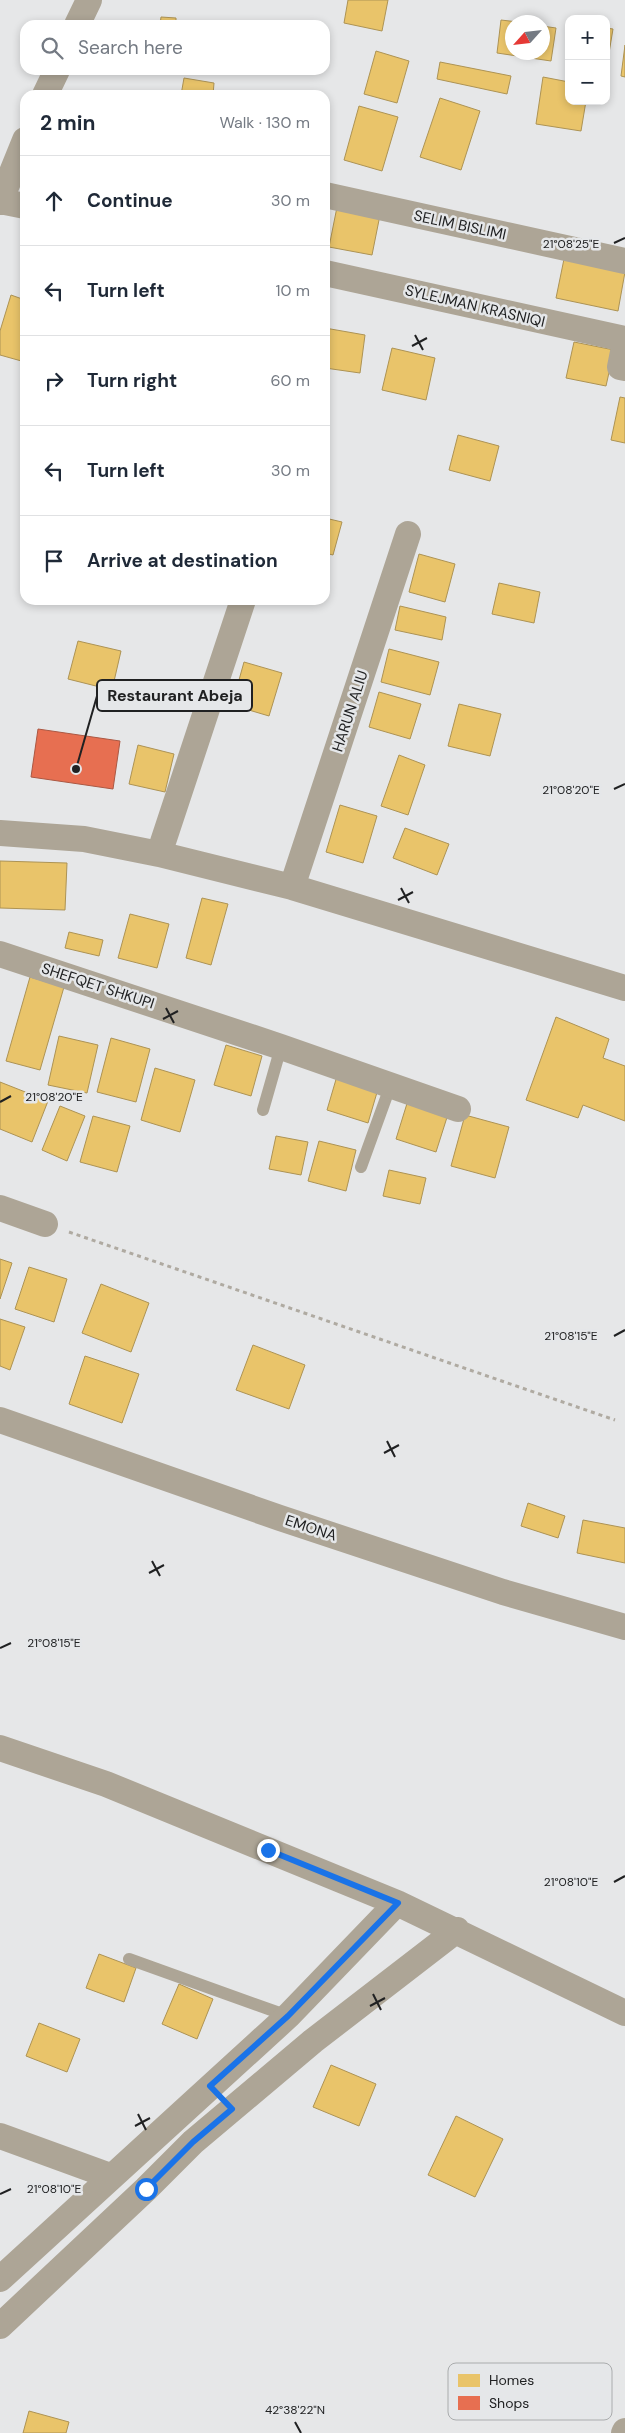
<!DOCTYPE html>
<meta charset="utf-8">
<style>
:root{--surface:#fff;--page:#f2f2f3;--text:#1f2937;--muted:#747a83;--line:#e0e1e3}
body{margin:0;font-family:"DM Sans",sans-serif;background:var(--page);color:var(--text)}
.controls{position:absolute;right:15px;top:15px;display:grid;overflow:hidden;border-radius:10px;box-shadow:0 2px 8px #0003}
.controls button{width:45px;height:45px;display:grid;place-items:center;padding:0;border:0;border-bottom:1px solid var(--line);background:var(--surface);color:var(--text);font:25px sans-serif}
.compass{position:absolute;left:505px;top:15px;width:45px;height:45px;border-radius:50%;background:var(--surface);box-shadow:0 2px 8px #0003;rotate:243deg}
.stop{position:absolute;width:15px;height:15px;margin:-11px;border:4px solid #1a73e8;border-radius:50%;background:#fff}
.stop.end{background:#1a73e8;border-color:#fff;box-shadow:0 1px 5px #0008}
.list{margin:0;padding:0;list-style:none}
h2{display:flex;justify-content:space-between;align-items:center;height:65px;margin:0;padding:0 20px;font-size:21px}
h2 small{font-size:16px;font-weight:400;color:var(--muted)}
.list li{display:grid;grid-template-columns:32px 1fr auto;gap:15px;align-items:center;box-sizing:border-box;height:90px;padding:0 20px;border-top:1px solid var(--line)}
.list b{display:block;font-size:19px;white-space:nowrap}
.list em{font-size:16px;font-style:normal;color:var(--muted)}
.icon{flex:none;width:28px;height:28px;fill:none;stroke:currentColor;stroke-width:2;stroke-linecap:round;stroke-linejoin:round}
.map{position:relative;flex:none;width:625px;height:2433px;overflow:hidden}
.search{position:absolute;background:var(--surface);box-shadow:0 2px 8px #0003;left:20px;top:20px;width:310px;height:55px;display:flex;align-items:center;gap:12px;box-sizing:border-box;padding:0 18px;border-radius:15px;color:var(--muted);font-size:19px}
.panel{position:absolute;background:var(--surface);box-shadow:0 2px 8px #0003;left:20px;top:90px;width:310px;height:515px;border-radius:15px}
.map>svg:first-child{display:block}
</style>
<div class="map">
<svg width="625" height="2433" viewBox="0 0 625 2433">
<rect width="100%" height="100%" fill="#e6e7e8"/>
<!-- homes -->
<path fill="#e9c46a" stroke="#ad9354" d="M348 0H388L382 31 344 23Z
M161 17 176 18V25H160Z
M501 20 518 22H512V52H542V26L556 28 551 61 497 53Z
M606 28 613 29 607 65H606Z
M625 45V77L621 76Z
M376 51 409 61 397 103 364 94Z
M440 62 511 76 507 94 437 79Z
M543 77 569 82V101H586L581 131 536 124Z
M184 78 214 83 213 95H181Z
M265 91 284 95H264Z
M440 98 480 111 461 170 420 157Z
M359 106 398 117 382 171 344 160Z
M337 207 380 215 372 255 329 247Z
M564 259 625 272 618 311 556 298Z
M11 295 25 300V362L0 355V331Z
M325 328 365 335 360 373 325 368Z
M574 342 614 350 606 386 566 378Z
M392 348 435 358 426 400 382 390Z
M620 397 625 398V443L611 440Z
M458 435 499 446 490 481 449 470Z
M325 518 342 522 333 555 325 553Z
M419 554 455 564 445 602 409 592Z
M499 583 540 592 534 623 492 614Z
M400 606 446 617 442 640 395 630Z
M78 641 121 651 112 690 68 679Z
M389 649 439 662 430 695 381 682Z
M244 662 282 673 269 716 232 705Z
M379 692 421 704 410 739 369 727Z
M459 704 501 714 490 756 448 746Z
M138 745 174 754 165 792 129 784Z
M399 755 425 765 408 815 381 806Z
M340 805 377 816 363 863 326 852Z
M405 828 449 844 437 875 393 858Z
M0 861 67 863 65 910 0 908Z
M202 898 228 904 211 965 186 958Z
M130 914 169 924 157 968 118 958Z
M69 932 103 940 99 956 65 948Z
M30 977 64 987 40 1070 6 1061Z
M556 1017 609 1039 603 1058 625 1066V1121L583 1105 578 1118 526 1100Z
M59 1036 98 1045 87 1093 48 1085Z
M111 1038 150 1049 136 1102 97 1092Z
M226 1045 262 1056 251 1096 214 1085Z
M155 1068 195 1080 180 1132 141 1120Z
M337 1076 378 1089 368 1123 327 1110Z
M0 1082 48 1101 32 1142 0 1129Z
M409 1097 449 1111 436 1152 396 1139Z
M60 1106 85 1116 67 1161 42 1150Z
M465 1115 509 1127 495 1178 451 1166Z
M93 1116 130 1126 117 1172 80 1162Z
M276 1136 308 1142 301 1175 269 1169Z
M319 1141 356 1150 346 1191 308 1181Z
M389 1170 426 1178 420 1204 383 1196Z
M0 1259 12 1263 0 1299Z
M29 1267 67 1279 54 1322 15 1309Z
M101 1284 149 1303 131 1352 82 1333Z
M0 1319 25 1327 10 1370 0 1366Z
M253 1345 305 1365 289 1409 236 1390Z
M85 1356 139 1374 122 1423 69 1404Z
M528 1503 565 1516 558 1538 521 1526Z
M583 1520 625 1528V1563L577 1553Z
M99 1954 136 1968 124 2002 86 1988Z
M179 1984 213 1999 197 2039 162 2024Z
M39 2023 80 2039 67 2072 26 2056Z
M331 2065 376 2084 359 2126 313 2107Z
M456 2116 503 2139 475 2197 428 2175Z
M29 2411 69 2422 66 2433H23Z"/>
<!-- shops -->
<path fill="#e76f51" stroke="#ab5843" d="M38 729 120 741 113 789 31 777Z"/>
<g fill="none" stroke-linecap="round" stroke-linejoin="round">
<!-- path -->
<path stroke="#afaaa1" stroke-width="3" stroke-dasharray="4 4" stroke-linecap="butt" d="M69 1232 615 1420"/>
<!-- service -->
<path stroke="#ada596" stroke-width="12" d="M263 1110 281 1047
M361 1167 390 1087
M129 1959 288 2016"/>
<!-- minor -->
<path stroke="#ada596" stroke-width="26" d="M77 25 89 0
M45 95 57 70
M325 195 625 261
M0 201 25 206
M0 202 25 140
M325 273 625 339
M625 342 620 367 625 368
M0 833 84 839 159 854 292 887 625 988
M159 854 243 600
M292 887 408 534
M0 954 281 1047 458 1109
M0 1208 45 1224
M0 1420 280 1518 503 1592 625 1627
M0 1748 106 1784 397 1903 625 2013
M0 2136 110 2176
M0 2279 288 2016 397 1903
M0 2326 146 2189 193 2142 313 2041 457 1930
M624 2433 625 2431"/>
</g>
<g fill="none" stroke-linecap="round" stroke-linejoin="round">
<!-- route -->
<path stroke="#1a73e8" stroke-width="6" d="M146 2189 193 2142 232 2109 210 2086 288 2016 398 1903 268 1850"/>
</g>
<!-- ticks -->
<path fill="none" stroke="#202122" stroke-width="2" d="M614 243 625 238M415 335 423 350M412 346 427 338M614 789 625 784M401 888 409 903M398 900 413 892M166 1008 174 1023M163 1019 178 1011M0 1102 11 1096M614 1336 625 1330M387 1441 395 1457M384 1453 399 1445M152 1561 160 1576M149 1573 164 1565M0 1648 11 1643M614 1882 625 1876M373 1994 381 2010M370 2006 385 1998M138 2114 146 2130M135 2126 150 2118M0 2194 11 2189M295 2422 301 2433"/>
<g text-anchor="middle" stroke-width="5" stroke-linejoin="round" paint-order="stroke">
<!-- street labels -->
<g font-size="15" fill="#202122" stroke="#e5e7e9">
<text transform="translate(460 225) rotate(12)" y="5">SELIM BISLIMI</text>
<text transform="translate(475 306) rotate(13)" y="5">SYLEJMAN KRASNIQI</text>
<text transform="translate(350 711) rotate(-72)" y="5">HARUN ALIU</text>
<text transform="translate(98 986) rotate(18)" y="5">SHEFQET SHKUPI</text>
<text transform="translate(311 1528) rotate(18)" y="5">EMONA</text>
</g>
</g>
<!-- legend -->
<rect x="448" y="2363" width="164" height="57" rx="8" fill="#e5e7e9" stroke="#aaacad" stroke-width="1"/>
<rect x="458" y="2374" width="22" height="13" fill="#e9c46a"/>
<rect x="458" y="2396" width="22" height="14" fill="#e76f51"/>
<g font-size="14" fill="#202122">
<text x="489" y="2385">Homes</text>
<text x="489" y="2408">Shops</text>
</g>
<g font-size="12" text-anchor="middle" fill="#202122" stroke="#e5e7e9" stroke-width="5" stroke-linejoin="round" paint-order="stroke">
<text x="571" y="248">21°08'25"E</text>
<text x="571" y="794">21°08'20"E</text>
<text x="54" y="1101">21°08'20"E</text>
<text x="571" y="1340">21°08'15"E</text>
<text x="54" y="1647">21°08'15"E</text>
<text x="571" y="1886">21°08'10"E</text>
<text x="54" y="2193">21°08'10"E</text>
<text x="295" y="2414">42°38'22"N</text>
</g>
<!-- callouts -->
<path fill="none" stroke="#202122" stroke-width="2" d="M76 769L97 696"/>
<circle fill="#202122" stroke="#e5e7e9" stroke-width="2" cx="76" cy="769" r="5"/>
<rect fill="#e5e7e9" stroke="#202122" stroke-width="2" x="97" y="680" width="155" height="31" rx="5"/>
<g font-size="16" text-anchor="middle" font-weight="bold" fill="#202122">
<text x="175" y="701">Restaurant Abeja</text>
</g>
</svg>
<div class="controls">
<button>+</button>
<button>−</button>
</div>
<svg class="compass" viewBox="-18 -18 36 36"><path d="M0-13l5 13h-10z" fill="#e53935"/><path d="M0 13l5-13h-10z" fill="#747a83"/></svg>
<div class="stop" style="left:146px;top:2189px"></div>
<div class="stop end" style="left:268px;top:1850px"></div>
<div class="search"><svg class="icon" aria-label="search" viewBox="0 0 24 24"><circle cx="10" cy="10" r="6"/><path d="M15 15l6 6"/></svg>Search here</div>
<section class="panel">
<h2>2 min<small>Walk · 130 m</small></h2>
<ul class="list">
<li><svg class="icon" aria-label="ahead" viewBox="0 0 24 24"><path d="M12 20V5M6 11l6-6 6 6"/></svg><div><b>Continue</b></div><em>30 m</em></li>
<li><svg class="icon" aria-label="left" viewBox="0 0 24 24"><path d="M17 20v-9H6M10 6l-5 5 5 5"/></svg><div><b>Turn left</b></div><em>10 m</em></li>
<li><svg class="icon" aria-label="right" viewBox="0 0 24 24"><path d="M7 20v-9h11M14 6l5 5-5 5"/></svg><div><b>Turn right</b></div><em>60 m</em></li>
<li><svg class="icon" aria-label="left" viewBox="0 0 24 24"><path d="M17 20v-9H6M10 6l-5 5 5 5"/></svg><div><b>Turn left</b></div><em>30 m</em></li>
<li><svg class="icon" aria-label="arrive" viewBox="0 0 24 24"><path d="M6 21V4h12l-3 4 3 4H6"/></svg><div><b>Arrive at destination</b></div></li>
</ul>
</section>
</div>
